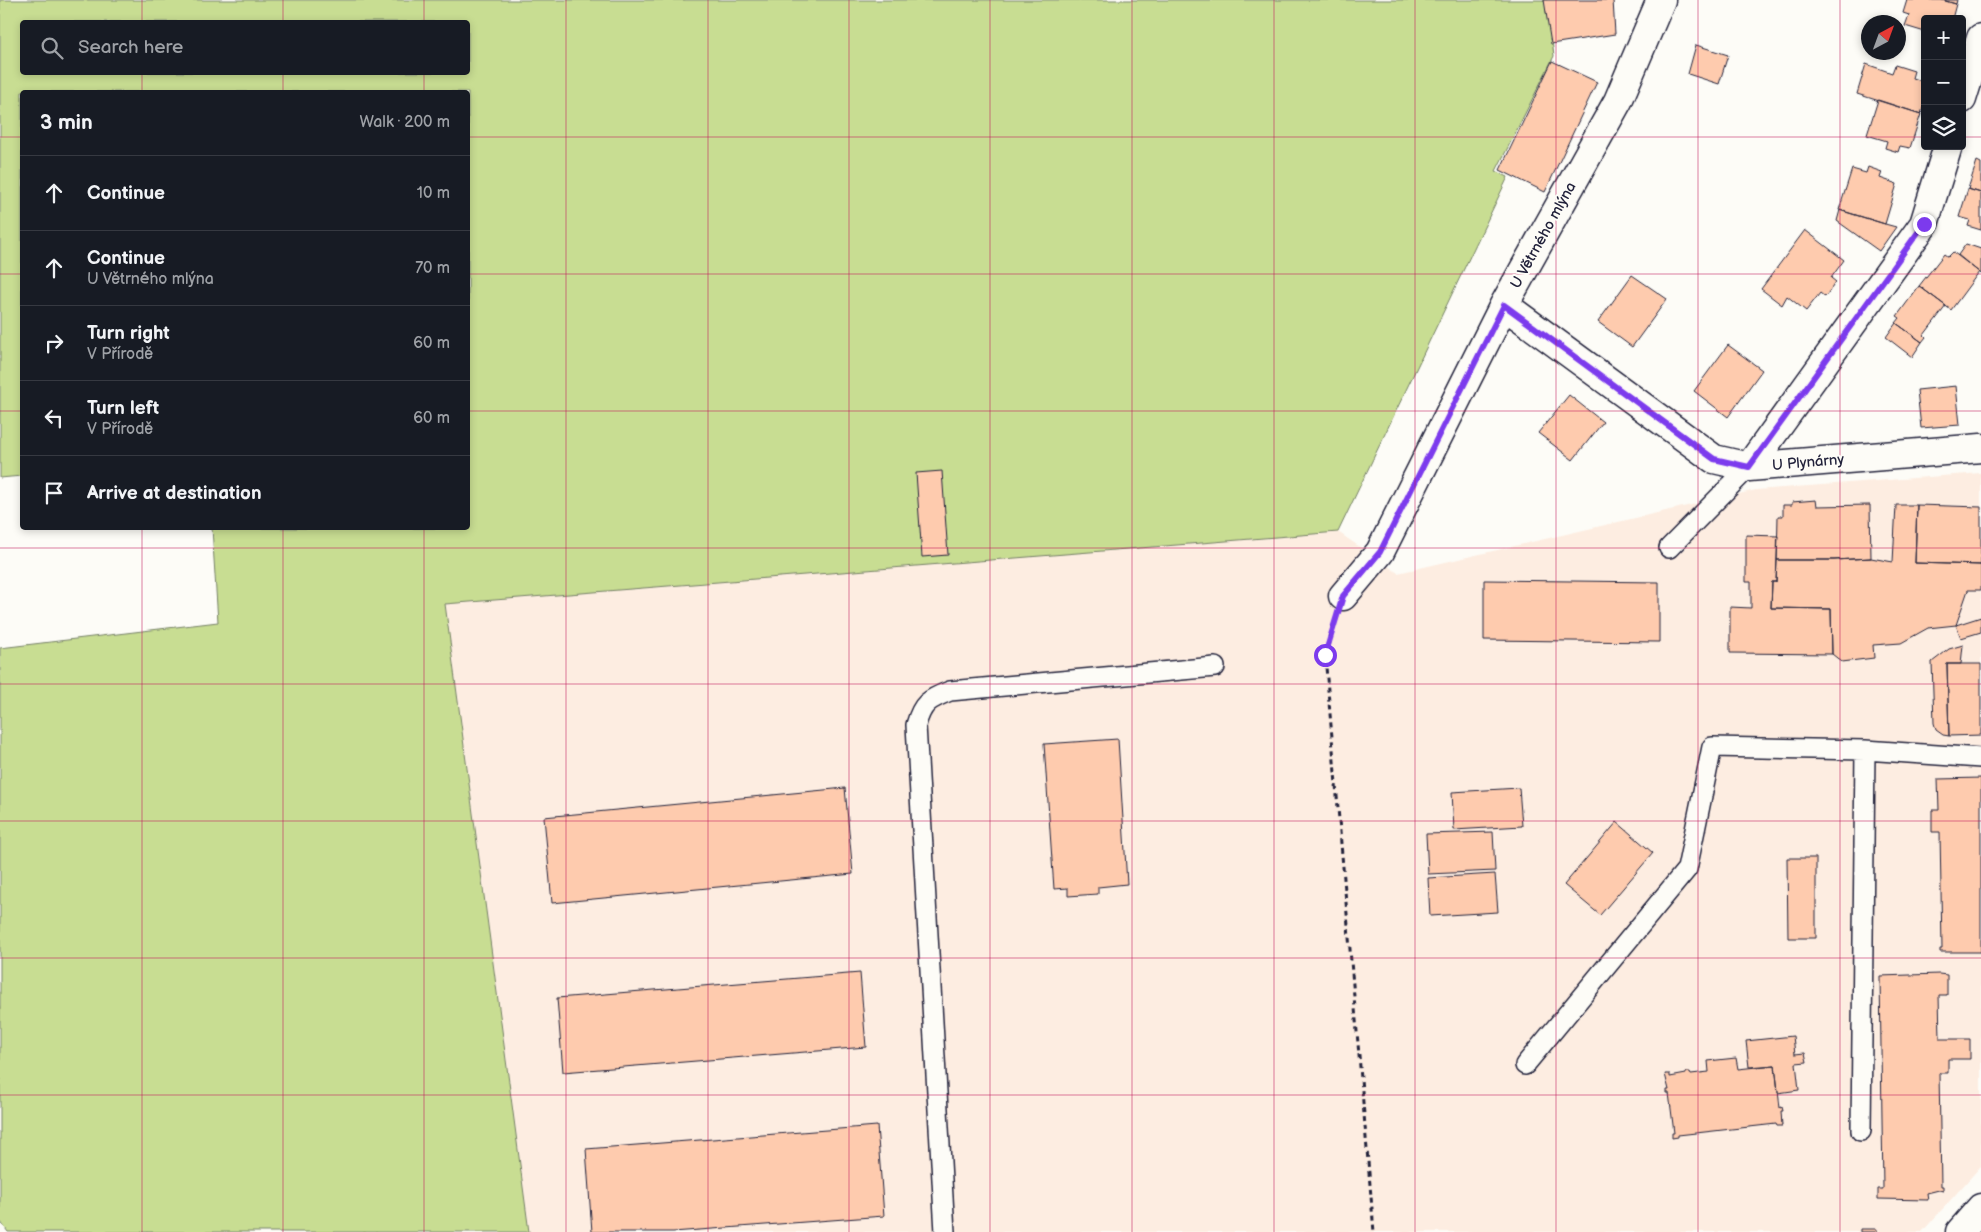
<!DOCTYPE html>
<meta charset="utf-8">
<style>
:root{--surface:#171b24;--page:#242831;--text:#f1f3f6;--muted:#9ea1a6;--line:#363941}
body{margin:0;font-family:"Balsamiq Sans",sans-serif;background:var(--page);color:var(--text)}
.controls{position:absolute;right:15px;top:15px;display:grid;overflow:hidden;border-radius:5px;box-shadow:0 2px 8px #0003}
.controls button{width:45px;height:45px;display:grid;place-items:center;padding:0;border:0;border-bottom:1px solid var(--line);background:var(--surface);color:var(--text);font:25px sans-serif}
.compass{position:absolute;left:1861px;top:15px;width:45px;height:45px;border-radius:50%;background:var(--surface);box-shadow:0 2px 8px #0003;rotate:41deg}
.stop{position:absolute;width:15px;height:15px;margin:-11px;border:4px solid #7c3aed;border-radius:50%;background:#fff}
.stop.end{background:#7c3aed;border-color:#fff;box-shadow:0 1px 5px #0008}
.list{margin:0;padding:0;list-style:none}
h2{display:flex;justify-content:space-between;align-items:center;height:65px;margin:0;padding:0 20px;font-size:21px}
h2 small{font-size:16px;font-weight:400;color:var(--muted)}
.list li{display:grid;grid-template-columns:32px 1fr auto;gap:15px;align-items:center;box-sizing:border-box;height:75px;padding:0 20px;border-top:1px solid var(--line)}
.list b{display:block;font-size:19px;white-space:nowrap}
.list p{margin:0;font-size:16px;white-space:nowrap;color:var(--muted)}
.list em{font-size:16px;font-style:normal;color:var(--muted)}
.icon{flex:none;width:28px;height:28px;fill:none;stroke:currentColor;stroke-width:2;stroke-linecap:round;stroke-linejoin:round}
.map{position:relative;flex:none;width:1981px;height:1232px;overflow:hidden}
.search{position:absolute;background:var(--surface);box-shadow:0 2px 8px #0003;left:20px;top:20px;width:450px;height:55px;display:flex;align-items:center;gap:12px;box-sizing:border-box;padding:0 18px;border-radius:5px;color:var(--muted);font-size:19px}
.panel{position:absolute;background:var(--surface);box-shadow:0 2px 8px #0003;left:20px;top:90px;width:450px;height:440px;border-radius:5px}
.map>svg:first-child{display:block}
</style>
<div class="map">
<svg width="1981" height="1232" viewBox="0 0 1981 1232">
<rect width="100%" height="100%" fill="#fdfcf7"/>
<filter id="ink" filterUnits="userSpaceOnUse"><feTurbulence type="fractalNoise" baseFrequency=".02" numOctaves="2"/><feDisplacementMap in="SourceGraphic" scale="10" xChannelSelector="R" yChannelSelector="G"/><feConvolveMatrix kernelMatrix="1 2 1 2 8 2 1 2 1" color-interpolation-filters="sRGB"/></filter>
<g filter="url(#ink)">
<!-- built -->
<path fill="#fdede1" d="M1981 473V1166L1922 1232H529L445 604 1338 532 1398 573 1756 490Z"/>
<!-- green -->
<path fill="#c8dd92" stroke="#758066" fill-rule="evenodd" d="M0 0H1547L1554 56 1496 171 1508 177 1338 532 445 604 529 1232H8L0 1221V648L218 622 212 528H468V92H22V476L0 478ZM22 22H468V72H22Z"/>
<!-- building -->
<path fill="#fecbae" stroke="#22223b" d="M1544 0H1613L1615 34 1551 44Z
M1907 0H1942L1956 4 1952 19H1925V32L1905 26 1909 15 1903 13Z
M1942 0H1957L1956 4Z
M1696 45 1728 55 1719 84 1688 74Z
M1552 61 1597 82 1545 192 1500 170Z
M1866 64 1892 73 1895 65 1914 71 1912 78 1925 82V102L1921 114 1857 94Z
M1878 100 1921 114 1910 148 1900 146 1898 152 1885 148 1887 141 1867 135Z
M1977 161 1981 163V193L1968 189Z
M1868 167 1882 172 1880 178 1897 184 1885 224 1839 210 1852 169 1866 173Z
M1968 189 1981 193V230L1968 226 1970 220 1959 217Z
M1840 210 1885 224 1896 227 1879 251 1837 221Z
M1805 230 1844 260 1831 278 1836 282 1825 297 1820 293 1806 311 1787 296 1782 305 1761 289Z
M1966 244 1981 249V274L1958 255Z
M1953 252 1979 272 1951 310 1919 286 1944 254 1948 257Z
M1632 275 1667 299 1632 347 1598 322Z
M1919 286 1946 306 1924 335 1926 337 1922 342 1896 323 1900 318 1897 316Z
M1896 323 1922 342 1912 357 1886 337Z
M1728 345 1762 370 1728 417 1694 391Z
M1956 386 1960 425 1921 428 1917 390Z
M1569 395 1603 422 1573 460 1538 433Z
M942 471 948 555 922 557 916 473Z
M1816 500 1817 506 1870 505 1871 558 1834 560H1777L1778 516H1783V505H1792V502Z
M1896 505H1917L1915 563 1981 565V590H1968L1956 625 1928 628 1901 643 1873 645 1874 658 1842 662 1832 654 1831 609 1771 608 1772 582H1776L1777 560H1834L1871 558 1893 562Z
M1917 505 1981 507V565L1915 563Z
M1746 535 1778 536 1776 582H1772L1771 608 1831 609 1832 654 1730 653V607L1751 608V582H1746Z
M1484 580 1659 582V642L1484 640Z
M1981 617V632L1961 638 1956 625Z
M1963 645 1961 664H1947L1949 736 1943 735 1936 730 1934 723 1932 662 1949 649Z
M1947 664H1981V735L1949 736Z
M1118 739 1127 884 1098 887V894L1068 896V888L1054 889 1044 744Z
M1981 778V952H1940V949H1942L1940 832H1932V810H1939L1938 779Z
M845 788 853 874 552 903 544 817Z
M1519 788 1522 826 1454 830 1452 792Z
M1617 822 1653 853 1600 915 1564 885Z
M1493 832 1495 871 1428 874 1426 834Z
M1787 858H1816V938H1788Z
M1495 874 1498 912 1430 916 1428 878Z
M860 973 866 1047 563 1072 557 998Z
M1939 974 1947 975V995H1939L1940 1039H1970V1059H1948V1073H1939L1941 1186H1943V1191L1939 1190 1927 1193 1928 1200 1878 1199V1189H1883L1880 976Z
M1793 1036 1795 1054 1805 1053 1807 1062 1796 1063 1799 1090 1778 1093 1775 1065 1749 1067 1746 1041Z
M1736 1058 1738 1069 1775 1065 1780 1108 1782 1107 1783 1111H1781L1782 1126H1777L1776 1124 1678 1135V1137L1672 1138V1133H1674L1669 1093H1667V1090H1669L1665 1074H1670V1077L1686 1074V1072H1690L1691 1074 1709 1072 1708 1061Z
M877 1126 884 1216 673 1232H592L586 1149Z
M1860 1229H1877V1232H1860Z"/>
<g fill="none" stroke-linecap="round" stroke-linejoin="round">
<defs>
<path id="lane" d="M1669 548 1749 467
M1525 1065 1687 869 1712 747 1865 750
M1861 1131 1865 750 1981 758
M945 1232 916 725C922 703 929 699 950 691L1215 667"/>
<path id="street" d="M1962 99 1981 38
M1504 305 1714 459 1749 467 1981 448
M1749 467 1924 224 1948 146
M1343 596 1380 552 1504 305 1618 101 1661 0
M1960 1232 1981 1208"/>
</defs>
<!-- lane casing -->
<use href="#lane" stroke="#22223b" stroke-width="22"/>
<!-- street casing -->
<use href="#street" stroke="#22223b" stroke-width="31"/>
<!-- path -->
<path stroke="#22223b" stroke-width="3" stroke-dasharray="5 4" stroke-linecap="butt" d="M1334 625 1325 655 1374 1232"/>
<!-- lane -->
<use href="#lane" stroke="#fdfcf7" stroke-width="19"/>
<!-- street -->
<use href="#street" stroke="#fdfcf7" stroke-width="28"/>
</g>
</g>
<g fill="none" stroke-linecap="round" stroke-linejoin="round" filter="url(#ink)">
<!-- route -->
<path stroke="#7c3aed" stroke-width="6" d="M1325 655 1343 596 1380 552 1504 305 1714 459 1749 467 1924 224"/>
</g>
<!-- grid -->
<path fill="none" stroke="#c2185b" stroke-width="1" stroke-opacity="0.55" d="M142 0V22M283 0V22M424 0V22M566 0V1232M708 0V1232M849 0V1232M990 0V1232M1132 0V1232M1274 0V1232M1415 0V1232M1556 0V1232M1698 0V1232M1840 0V1232M142 72V92M283 72V92M424 72V92M0 137H22M468 137H1925M1962 137H1981M0 274H22M468 274H1981M0 411H22M468 411H1981M142 528V1232M283 528V1232M424 528V1232M0 548H1981M0 684H1981M0 821H1981M0 958H1981M0 1095H1981"/>
<g text-anchor="middle" stroke-width="4" stroke-linejoin="round" paint-order="stroke">
<!-- street labels -->
<g font-size="15" fill="#22223b" stroke="#fdfcf7">
<text transform="translate(1543 235) rotate(-61)" y="5">U Větrného mlýna</text>
<text transform="translate(1808 462) rotate(-5)" y="5">U Plynárny</text>
</g>
</g>
</svg>
<div class="controls">
<button>+</button>
<button>−</button>
<button><svg class="icon" aria-label="layers" viewBox="0 0 24 24"><path d="M12 4l9 5-9 5-9-5zM3 14l9 5 9-5"/></svg></button>
</div>
<svg class="compass" viewBox="-18 -18 36 36"><path d="M0-13l5 13h-10z" fill="#e53935"/><path d="M0 13l5-13h-10z" fill="#9ea1a6"/></svg>
<div class="stop" style="left:1325px;top:655px"></div>
<div class="stop end" style="left:1924px;top:224px"></div>
<div class="search"><svg class="icon" aria-label="search" viewBox="0 0 24 24"><circle cx="10" cy="10" r="6"/><path d="M15 15l6 6"/></svg>Search here</div>
<section class="panel">
<h2>3 min<small>Walk · 200 m</small></h2>
<ul class="list">
<li><svg class="icon" aria-label="ahead" viewBox="0 0 24 24"><path d="M12 20V5M6 11l6-6 6 6"/></svg><div><b>Continue</b></div><em>10 m</em></li>
<li><svg class="icon" aria-label="ahead" viewBox="0 0 24 24"><path d="M12 20V5M6 11l6-6 6 6"/></svg><div><b>Continue</b><p>U Větrného mlýna</p></div><em>70 m</em></li>
<li><svg class="icon" aria-label="right" viewBox="0 0 24 24"><path d="M7 20v-9h11M14 6l5 5-5 5"/></svg><div><b>Turn right</b><p>V Přírodě</p></div><em>60 m</em></li>
<li><svg class="icon" aria-label="left" viewBox="0 0 24 24"><path d="M17 20v-9H6M10 6l-5 5 5 5"/></svg><div><b>Turn left</b><p>V Přírodě</p></div><em>60 m</em></li>
<li><svg class="icon" aria-label="arrive" viewBox="0 0 24 24"><path d="M6 21V4h12l-3 4 3 4H6"/></svg><div><b>Arrive at destination</b></div></li>
</ul>
</section>
</div>
